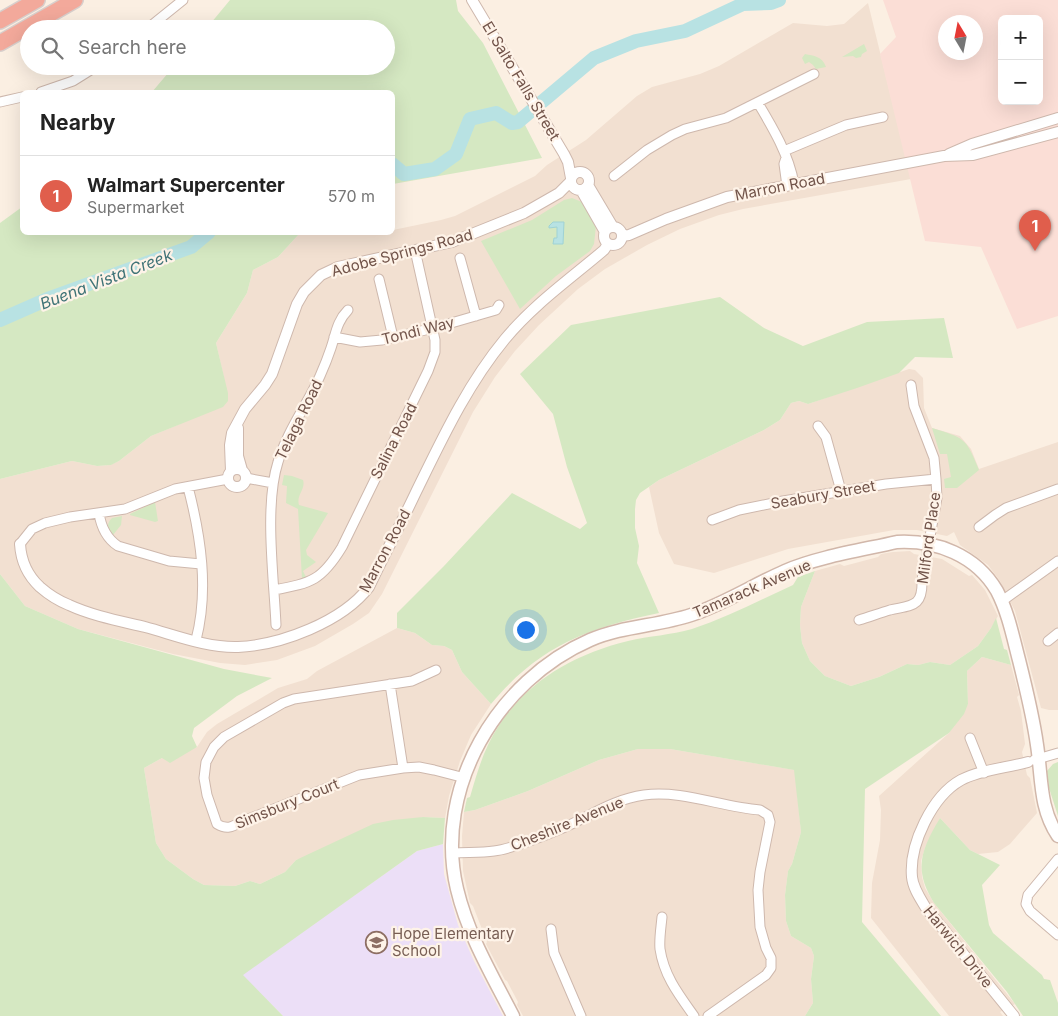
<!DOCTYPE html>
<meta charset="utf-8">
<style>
:root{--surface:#fff;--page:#f2f2f2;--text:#222;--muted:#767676;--line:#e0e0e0;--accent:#e05e4c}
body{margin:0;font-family:Inter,sans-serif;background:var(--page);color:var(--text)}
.controls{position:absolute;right:15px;top:15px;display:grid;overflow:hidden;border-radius:8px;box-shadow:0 5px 20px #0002}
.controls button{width:45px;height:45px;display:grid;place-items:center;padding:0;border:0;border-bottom:1px solid var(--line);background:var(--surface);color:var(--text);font:25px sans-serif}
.compass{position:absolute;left:938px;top:15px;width:45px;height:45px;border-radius:50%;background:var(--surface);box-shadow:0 5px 20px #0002;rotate:350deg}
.you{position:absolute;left:525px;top:629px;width:18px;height:18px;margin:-12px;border:4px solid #fff;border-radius:50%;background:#1a73e8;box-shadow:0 0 0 8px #1a73e833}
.badge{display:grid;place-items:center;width:32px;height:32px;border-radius:50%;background:var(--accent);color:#fff;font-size:16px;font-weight:700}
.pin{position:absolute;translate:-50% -41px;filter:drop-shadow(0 1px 2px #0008)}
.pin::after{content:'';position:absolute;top:26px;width:18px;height:15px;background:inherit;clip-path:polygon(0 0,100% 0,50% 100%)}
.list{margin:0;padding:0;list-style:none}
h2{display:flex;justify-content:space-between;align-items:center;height:65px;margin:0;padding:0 20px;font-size:21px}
h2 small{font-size:16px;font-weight:400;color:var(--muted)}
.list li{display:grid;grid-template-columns:32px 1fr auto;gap:15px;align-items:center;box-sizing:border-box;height:80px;padding:0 20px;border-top:1px solid var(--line)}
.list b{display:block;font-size:19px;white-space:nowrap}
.list p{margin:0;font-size:16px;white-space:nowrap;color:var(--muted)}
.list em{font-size:16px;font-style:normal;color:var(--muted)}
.icon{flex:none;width:28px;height:28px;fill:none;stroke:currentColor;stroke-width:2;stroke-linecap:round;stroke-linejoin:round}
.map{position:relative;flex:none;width:1058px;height:1016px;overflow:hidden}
.search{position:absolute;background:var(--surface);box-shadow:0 5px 20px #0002;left:20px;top:20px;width:375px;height:55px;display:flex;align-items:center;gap:12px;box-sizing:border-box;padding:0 18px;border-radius:28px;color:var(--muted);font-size:19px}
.panel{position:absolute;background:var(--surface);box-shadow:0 5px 20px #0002;left:20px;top:90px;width:375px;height:145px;border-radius:8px}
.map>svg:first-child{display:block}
</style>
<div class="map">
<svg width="1058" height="1016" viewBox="0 0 1058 1016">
<rect width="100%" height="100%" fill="#fbefe2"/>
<!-- residential -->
<path fill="#f2e0d1" d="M868 3 911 179 743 209 719 215 680 229 647 245 605 269 578 289 539 325 515 351 495 377 473 412 382 594 369 613 353 624 315 646 277 660 245 665 220 663 173 654 78 629 25 606 0 574V479L72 461 97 466 110 465 119 461 151 436 180 424 224 378 216 343 247 293 253 270 278 257 300 233 392 232 393 230 441 220 455 216 535 176 547 165 586 140 637 96 652 87 700 74 719 66 793 23 827 26 844 24Z
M909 369 915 370 923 378 924 408 932 428 960 436 971 449 979 469 1058 442V710H1049L1041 708 1015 611 1000 581 988 565 960 545 954 532 947 536 917 530H894L788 549 714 573 674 564 659 533 649 487 659 480 764 430 780 420 791 403 799 401 808 404Z
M910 551 914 554 942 559 969 576 972 575 985 590 998 616 991 628 978 646 950 665 930 662 918 665 907 664 879 677 851 686 825 676 810 661 802 643 800 625 801 607 815 571 840 564 844 566 878 557 881 554 893 552Z
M397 628 415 633 432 645 444 646 452 650 462 672 491 704 471 735 460 761 449 796 445 818 423 817 296 860 285 872 260 884 250 881 235 886 204 885 193 879 166 859 156 843 144 768 162 758 197 747 207 732 217 724 278 688 307 679 317 671Z
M982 657 1011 665 1019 695 1017 697 1021 711 1025 744 1022 752 1027 775 1030 778 1037 813 1010 844 998 852 978 854 970 850 940 818 925 848 921 861 922 877 925 888 934 903 1015 1004 1000 1012 1003 1016H949L871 918 872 883 880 840 881 810 879 796 949 733 968 704 967 671Z
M638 749H670L795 770 801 832 792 864 788 871 785 895 786 921 791 936 811 948 814 956 811 979 813 1003 805 1016H523L517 1005 518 1002 507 981 505 980 486 944 487 942 473 906 470 903 463 871 462 836 464 812 475 810 528 791 599 760Z"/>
<!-- commercial -->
<path fill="#fbded6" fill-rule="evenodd" d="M883 0H1058V316L1017 329 981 247 925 241 880 54 896 37ZM1002 19H1039V101H1002ZM946 22H976V52H946Z"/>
<!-- education -->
<path fill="#ecdff7" d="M443 844 444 874 458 925 474 961 503 1016H283L242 975 417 851Z"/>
<!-- green -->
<path fill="#d5e8c2" d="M230 0H456L458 11 483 43 542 158 393 184 392 92H152L174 66H386V29H206Z
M864 44 867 51 862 54 861 57 856 58 853 56 842 57Z
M805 54C814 56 822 56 826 67L816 69 813 65 809 62 805 64 802 58Z
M572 198 582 202 596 226 594 244 590 251 556 276 520 309 481 241 532 220 564 200Z
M22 207V232L300 233 278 257 253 270 247 293 216 343 228 393V401L223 407 151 436 119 461 111 465 97 466 72 461 0 479V223Z
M720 297 764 328 803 346 867 322 944 318 953 358 915 357 899 373 857 388 808 404 799 401 791 403 780 420 764 430 659 480 640 493 636 500 635 509V528L639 546 637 563 659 613C588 628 539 646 491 704L462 672 452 650 444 646 432 645 415 633 397 628V613L444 566 512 493 580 529 587 523 567 467 553 414 520 374 571 325Z
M932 428C964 438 966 437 979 470L957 488H945L944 479 951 477 947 454H940Z
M284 475 292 476 303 480C306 489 296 495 299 505L328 513 306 550 307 555 316 562 303 571 306 577 302 579 298 509 286 503 287 486 282 485Z
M155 502 158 521 155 522 130 515V514Z
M122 516 121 525 113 535C107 529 106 524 112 518Z
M815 571 801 607 800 625 802 643 810 661 825 676 851 686 879 677 907 664 918 665 930 662 950 665 978 646 991 628 996 618 1004 649 1007 650 1011 665 982 657 967 671 968 704 964 714 949 733 865 789 862 922 941 1016H805L813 1003 811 979 814 956 811 948 791 936 786 921 785 895 788 871 792 864 801 832 794 770 670 749H638L599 760 528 791 475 810 464 812 467 798 470 797C477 773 484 748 498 727 528 680 575 654 628 641 649 636 671 635 692 629 726 618 760 600 793 585L798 577Z
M0 574 25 606 78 629 224 669 272 678 237 696 194 728 192 736 197 747 170 763 162 758 144 768 156 843 166 859 193 879 204 885 235 886 250 881 260 884 285 872 296 860 373 824 393 820 423 817 445 818 443 844 417 851 243 975 283 1016H0Z
M1058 762V816L1049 788 1047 771 1053 764Z
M940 818 970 850 1000 865 982 885 989 925 993 933 1042 975 1044 979 1050 980 1058 1003V1016H1023L1007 992 934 903C913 869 921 850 940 818Z"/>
<!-- water -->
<path fill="#b8e2e3" stroke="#9fd2d5" d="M553 222H564L563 244H553L554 238H557V227L549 228V226Z"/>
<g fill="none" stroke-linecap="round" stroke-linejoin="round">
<!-- river -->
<path stroke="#b8e2e3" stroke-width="14" d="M392 164 404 174 435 169 456 154 470 119 496 113 512 123 518 122 594 58 636 41 685 31 743 4 771 3 779 0
M0 320 50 298 191 247 209 232"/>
<defs>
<path id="minor" d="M147 29 183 0
M41 92 73 81 97 66
M0 102 22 97
M758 103C773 128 789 155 794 184
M784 151 846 125 883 117
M786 158 784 164 787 186
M614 176 647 150 672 135 685 129 726 118 814 74
M460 258 476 316
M379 279 393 337
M334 337 360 342 382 340 434 328 496 310 499 305
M818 426 826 437 841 491
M246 478 273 483
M188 487C201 537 209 590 196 640
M99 513C101 527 106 538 118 546L169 561 201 564
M712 520 739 510 783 501 886 484 936 479
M979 527 995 515 1006 508 1058 489
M20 544 32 529 45 523 70 517 125 509 175 489 228 479
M274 590C312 583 322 580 342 547L428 371 435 352V340L415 250
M1002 601 1058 561
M859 620C869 617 880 613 890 610 911 605 923 608 922 580L937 498 936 479 934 458 914 406 911 385
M276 625C274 578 264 506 278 462 287 431 307 405 320 376 324 367 328 357 331 348 336 333 337 321 348 310
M1048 641 1058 633
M436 670 412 681 294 699 283 703 224 737 214 747 206 762 204 778 207 795 217 824C227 830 232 827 241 822L359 775 403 768 419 767 434 770 465 778
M390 684 403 768
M970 738 984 773
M1034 760 1058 753
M453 853C466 852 481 853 494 851 511 849 547 835 563 828 590 816 614 799 644 795 683 790 721 807 760 810L768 815 770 822 760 872 758 890 760 927 766 948 771 958V968L766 975 708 1016
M1058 859 1028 895 1026 904 1030 911 1058 935
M662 917C661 928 659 939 660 949 664 976 679 995 694 1016
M551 929 554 953 581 1016"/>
<path id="tertiary" d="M472 0 564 154 568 162 571 178
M949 154 972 144 1058 118
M571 181a9 9 0 1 1 18 0a9 9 0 1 1-18 0Z
M588 185 613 227
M581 190 605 232
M604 236a9 9 0 1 1 18 0a9 9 0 1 1-18 0Z
M622 236 629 235 666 219 727 197 944 156 973 155 1058 132
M238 428V456L242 470
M228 478a9 9 0 1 1 18 0a9 9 0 1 1-18 0Z
M231 471 230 445 232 433 245 409 265 385 272 374 297 304 304 292 321 275 338 267 452 242 524 213 559 193 571 181
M20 544C21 561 27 575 40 587 48 594 59 601 69 605 93 616 120 621 145 627 175 635 207 648 238 647 281 645 342 622 369 587 384 555 401 524 416 492 442 439 467 385 505 339 534 304 570 279 604 250L608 244
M1014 1016 926 908C920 898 913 888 912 877 909 845 932 796 961 780 980 770 1006 768 1028 762"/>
<path id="secondary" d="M513 1016C492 975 468 935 457 889 433 788 498 680 590 640 622 626 658 626 691 615 724 604 753 585 785 571 817 557 862 550 897 542 936 540 976 555 997 591 1008 612 1013 637 1019 660 1026 688 1033 716 1037 745 1042 777 1039 808 1058 836"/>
<path id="motorway" d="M0 21 37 0
M0 43 75 0"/>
</defs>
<!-- minor casing -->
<use href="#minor" stroke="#ceb8ad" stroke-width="11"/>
<!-- tertiary casing -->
<use href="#tertiary" stroke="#ceb8ad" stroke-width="12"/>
<!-- secondary casing -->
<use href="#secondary" stroke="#d1b7aa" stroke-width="15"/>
<!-- motorway casing -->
<use href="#motorway" stroke="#d8cfcc" stroke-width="18"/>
<!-- minor -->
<use href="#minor" stroke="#fff" stroke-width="9"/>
<!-- tertiary -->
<use href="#tertiary" stroke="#fff" stroke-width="10"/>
<!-- secondary -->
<use href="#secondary" stroke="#fff" stroke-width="12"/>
<!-- motorway -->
<use href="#motorway" stroke="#f3a99b" stroke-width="15"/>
</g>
<!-- icons -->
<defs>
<symbol id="school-ring" viewBox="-11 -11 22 22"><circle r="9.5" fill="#fef3e8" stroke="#8d6e63" stroke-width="1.5"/><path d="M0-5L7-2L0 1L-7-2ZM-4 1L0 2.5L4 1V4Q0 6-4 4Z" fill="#8d6e63"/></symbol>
</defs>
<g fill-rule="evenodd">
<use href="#school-ring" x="364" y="930" width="25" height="25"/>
</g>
<g text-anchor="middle" stroke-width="4.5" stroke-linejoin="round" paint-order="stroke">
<!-- street labels -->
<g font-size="15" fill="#72544a" stroke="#fef3e8">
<text transform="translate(521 81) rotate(59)" y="5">El Salto Falls Street</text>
<text transform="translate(780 187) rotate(-11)" y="5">Marron Road</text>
<text transform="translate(402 253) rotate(-15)" y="5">Adobe Springs Road</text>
<text transform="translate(418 331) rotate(-14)" y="5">Tondi Way</text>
<text transform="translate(299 420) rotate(-64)" y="5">Telaga Road</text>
<text transform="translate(394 441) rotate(-63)" y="5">Salina Road</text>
<text transform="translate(823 495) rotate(-10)" y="5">Seabury Street</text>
<text transform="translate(929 538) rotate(-82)" y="5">Milford Place</text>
<text transform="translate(385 551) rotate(-62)" y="5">Marron Road</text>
<text transform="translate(752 589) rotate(-23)" y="5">Tamarack Avenue</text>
<text transform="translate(287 804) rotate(-22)" y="5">Simsbury Court</text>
<text transform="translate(567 824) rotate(-22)" y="5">Cheshire Avenue</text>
<text transform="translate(958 947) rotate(51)" y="5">Harwich Drive</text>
</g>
<!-- education labels -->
<g font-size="15" fill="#785e54" stroke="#fef3e8" text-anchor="start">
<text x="392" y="939">Hope Elementary<tspan x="392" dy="17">School</tspan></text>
</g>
<!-- water labels -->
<g font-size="16" font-style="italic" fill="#3f7377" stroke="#fef3e8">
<text transform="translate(106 279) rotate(-21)" y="6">Buena Vista Creek</text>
</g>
</g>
</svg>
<div class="controls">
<button>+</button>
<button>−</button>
</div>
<svg class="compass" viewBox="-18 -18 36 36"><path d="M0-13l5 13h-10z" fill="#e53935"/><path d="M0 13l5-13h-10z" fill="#767676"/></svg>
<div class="you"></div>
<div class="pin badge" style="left:1035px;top:251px">1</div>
<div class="search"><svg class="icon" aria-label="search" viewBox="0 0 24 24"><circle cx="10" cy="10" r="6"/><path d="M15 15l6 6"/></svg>Search here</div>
<section class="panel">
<h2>Nearby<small></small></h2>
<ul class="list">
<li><span class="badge">1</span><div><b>Walmart Supercenter</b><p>Supermarket</p></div><em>570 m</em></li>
</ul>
</section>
</div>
